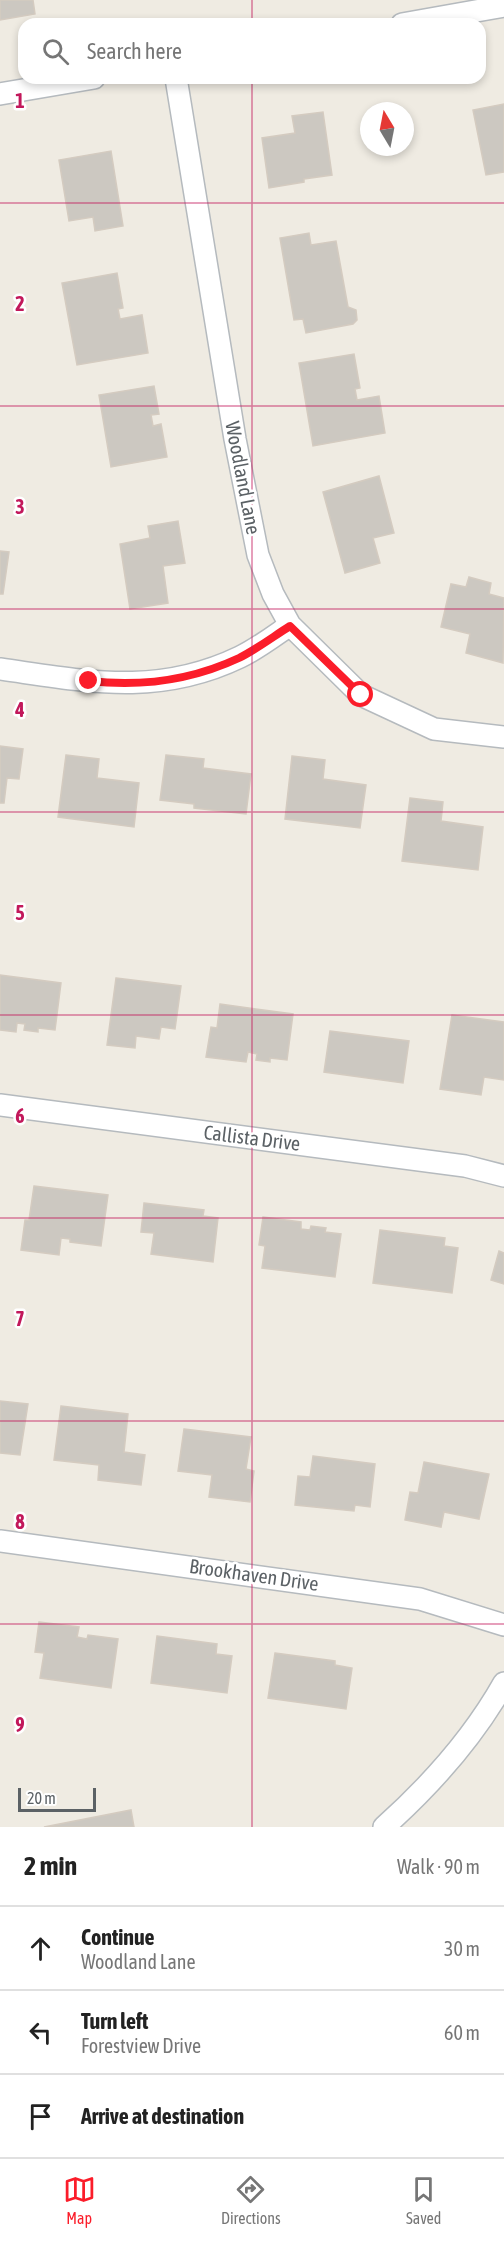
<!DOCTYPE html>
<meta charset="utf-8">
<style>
:root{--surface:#fff;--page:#f2f2f2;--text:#222;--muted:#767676;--line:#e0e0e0;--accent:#fb1d2a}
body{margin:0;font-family:"Asap Condensed",sans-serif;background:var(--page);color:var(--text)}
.compass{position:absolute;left:360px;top:102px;width:54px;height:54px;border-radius:50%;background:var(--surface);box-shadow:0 3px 9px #0003;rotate:350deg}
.scale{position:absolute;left:18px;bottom:15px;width:78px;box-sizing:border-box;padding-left:6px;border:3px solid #5b6165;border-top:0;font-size:16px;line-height:21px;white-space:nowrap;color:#5b6165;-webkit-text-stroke:4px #fff;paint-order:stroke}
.stop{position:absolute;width:18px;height:18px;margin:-14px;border:4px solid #fb1d2a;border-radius:50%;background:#fff}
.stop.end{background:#fb1d2a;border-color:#fff;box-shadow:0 2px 6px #0008}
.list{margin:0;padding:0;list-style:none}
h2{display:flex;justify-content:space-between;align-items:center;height:78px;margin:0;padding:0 24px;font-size:26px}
h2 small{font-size:20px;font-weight:400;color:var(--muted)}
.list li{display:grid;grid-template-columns:39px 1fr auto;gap:18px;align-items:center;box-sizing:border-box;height:84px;padding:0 24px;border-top:2px solid var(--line)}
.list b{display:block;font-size:22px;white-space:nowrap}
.list p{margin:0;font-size:20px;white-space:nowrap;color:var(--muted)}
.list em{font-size:20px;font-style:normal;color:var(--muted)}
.icon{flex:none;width:33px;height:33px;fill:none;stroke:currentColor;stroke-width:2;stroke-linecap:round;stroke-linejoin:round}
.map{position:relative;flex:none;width:504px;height:1827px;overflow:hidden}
.search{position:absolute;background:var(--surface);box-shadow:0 3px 9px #0003;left:18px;right:18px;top:18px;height:66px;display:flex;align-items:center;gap:15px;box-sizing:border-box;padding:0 21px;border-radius:18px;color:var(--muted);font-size:22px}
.sheet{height:330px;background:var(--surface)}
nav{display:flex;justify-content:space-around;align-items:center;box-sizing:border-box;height:84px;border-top:2px solid var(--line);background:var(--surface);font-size:16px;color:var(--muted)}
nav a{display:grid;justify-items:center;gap:3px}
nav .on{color:var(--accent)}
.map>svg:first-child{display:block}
</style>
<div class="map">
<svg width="504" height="1827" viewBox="0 0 504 1827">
<rect width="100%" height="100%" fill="#efebe2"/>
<!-- building -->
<path fill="#ccc8c1" stroke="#d4cbc0" stroke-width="1.5" d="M0 0H33L35 14 0 20Z
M504 104V172L486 175 473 110Z
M323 112 332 175 304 179V182L269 188 262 138 295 133 292 116Z
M111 151 123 226 95 231 93 217 69 221 59 160Z
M309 233 311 245 336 241 348 307 356 310 357 320 353 324 306 333 303 319 294 320 280 238Z
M117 273 123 308 118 309 120 319 142 315 148 353 77 365 62 283Z
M354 354 360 388 355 389 357 400 379 396 385 433 313 446 299 363Z
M154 386 159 414 151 415 153 426 161 424 167 457 111 467 99 395Z
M379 476 394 533 373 538 380 563 345 573 323 492Z
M178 521 185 563 163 566 168 603 130 609 120 544 150 538 148 526Z
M0 551 9 552 3 594H0Z
M469 577 491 583 489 594 504 598 503 663 466 653 470 634 441 627 451 584 466 587Z
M0 746 23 749 19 779 7 778 4 803H0Z
M66 755 99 759 97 778 139 783 134 827 58 817Z
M166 755 204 759 203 768 251 774 246 814 194 808V804L160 800Z
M292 756 325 760 323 779 366 785 360 828 285 819Z
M410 798 443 802 441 821 483 827 478 870 402 861Z
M0 975 61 983 55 1030 38 1028V1032L24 1030 25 1024 17 1023 16 1032 0 1030Z
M116 978 181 986 175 1029 161 1027 159 1039 136 1036 135 1048 107 1045Z
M220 1004 293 1014 287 1060 270 1058V1062L256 1060 257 1054 248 1052 246 1062 206 1057 211 1027 217 1028Z
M452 1015 504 1022V1080L484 1077 481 1095 440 1089Z
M330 1031 409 1041 403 1083 324 1072Z
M34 1186 108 1195 101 1246 70 1242V1239L61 1238 59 1255 21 1250 25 1220H29Z
M144 1203 204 1210 203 1216 218 1218 213 1262 151 1254 154 1233 141 1232Z
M263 1217 301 1222V1229L310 1230 311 1226 326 1228 325 1232 341 1234 335 1277 262 1268 265 1246 259 1245Z
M380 1230 445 1238 444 1246 458 1248 452 1293 373 1283Z
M499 1251 504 1253V1284L491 1280Z
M0 1401 28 1404 20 1455 0 1453Z
M61 1406 128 1414 124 1452 145 1455 141 1485 98 1480 99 1465 54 1460Z
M184 1429 251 1437 246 1469 254 1471 250 1502 209 1497 212 1475 178 1471Z
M313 1456 375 1464 370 1507 355 1505 354 1511 295 1505 298 1476 310 1477Z
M424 1462 489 1474 479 1519 444 1512 441 1527 405 1520 410 1492 418 1493Z
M39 1622 79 1627 77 1637 87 1639 88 1635 118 1639 111 1688 40 1678 44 1653 35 1652Z
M157 1636 217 1644 216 1654 232 1656 227 1693 151 1683Z
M275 1653 335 1661V1665L352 1668 346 1709 268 1698Z
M131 1810 134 1827H44Z"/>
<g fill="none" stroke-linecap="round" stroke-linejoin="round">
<defs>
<path id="minor" d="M402 24 504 6
M176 78 235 439 258 555 273 594 290 625 361 695 434 729 504 737
M0 94 94 78
M0 669C86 681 157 697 240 657 257 649 274 636 290 625
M0 1105 465 1166 504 1176
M0 1541 420 1599 504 1625
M384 1827C431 1785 473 1738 504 1683"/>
</defs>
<!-- minor casing -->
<use href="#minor" stroke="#b5babe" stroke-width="24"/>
<!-- minor -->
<use href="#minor" stroke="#fff" stroke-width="21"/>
</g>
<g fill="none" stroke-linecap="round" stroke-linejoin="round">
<!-- route -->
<path stroke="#fb1d2a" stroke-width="8" d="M89 681C141 687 192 680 239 658 257 649 274 636 290 626L361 695"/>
</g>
<!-- grid -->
<path fill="none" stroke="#c2185b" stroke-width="1.5" stroke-opacity="0.55" d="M252 0V24M252 78V1827M0 203H504M0 406H504M0 609H504M0 812H504M0 1015H504M0 1218H504M0 1421H504M0 1624H504"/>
<g text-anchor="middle" stroke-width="5" stroke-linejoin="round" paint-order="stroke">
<!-- street labels -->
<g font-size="20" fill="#5b6165" stroke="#fff">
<text transform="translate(243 478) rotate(79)" y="7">Woodland Lane</text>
<text transform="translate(252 1138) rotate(7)" y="7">Callista Drive</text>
<text transform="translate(254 1575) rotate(8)" y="7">Brookhaven Drive</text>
</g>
</g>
<g font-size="20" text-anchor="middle" font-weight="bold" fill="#c2185b" stroke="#fff" stroke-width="5" stroke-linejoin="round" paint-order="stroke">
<text x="20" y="108">1</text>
<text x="20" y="311">2</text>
<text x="20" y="514">3</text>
<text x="20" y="717">4</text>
<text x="20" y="920">5</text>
<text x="20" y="1123">6</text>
<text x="20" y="1326">7</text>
<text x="20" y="1529">8</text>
<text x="20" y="1732">9</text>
</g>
</svg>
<svg class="compass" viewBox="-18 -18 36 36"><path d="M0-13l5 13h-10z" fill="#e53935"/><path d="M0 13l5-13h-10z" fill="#767676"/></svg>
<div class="scale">20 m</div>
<div class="stop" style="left:361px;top:695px"></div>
<div class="stop end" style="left:89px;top:681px"></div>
<div class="search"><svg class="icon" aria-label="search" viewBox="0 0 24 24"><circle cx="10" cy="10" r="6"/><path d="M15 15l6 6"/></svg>Search here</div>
</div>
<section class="sheet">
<h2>2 min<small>Walk · 90 m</small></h2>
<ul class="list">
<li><svg class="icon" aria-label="ahead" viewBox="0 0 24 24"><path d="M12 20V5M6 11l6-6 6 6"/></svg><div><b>Continue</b><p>Woodland Lane</p></div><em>30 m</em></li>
<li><svg class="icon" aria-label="left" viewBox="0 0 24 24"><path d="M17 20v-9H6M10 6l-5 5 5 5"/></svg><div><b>Turn left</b><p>Forestview Drive</p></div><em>60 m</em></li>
<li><svg class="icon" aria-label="arrive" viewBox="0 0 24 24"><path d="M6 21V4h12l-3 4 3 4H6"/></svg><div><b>Arrive at destination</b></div></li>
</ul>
</section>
<nav>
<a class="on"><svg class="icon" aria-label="map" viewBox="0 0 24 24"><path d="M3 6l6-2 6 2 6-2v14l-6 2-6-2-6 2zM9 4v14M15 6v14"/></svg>Map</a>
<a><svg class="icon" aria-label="directions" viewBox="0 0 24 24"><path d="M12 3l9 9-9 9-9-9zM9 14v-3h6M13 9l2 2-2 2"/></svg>Directions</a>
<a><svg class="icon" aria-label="saved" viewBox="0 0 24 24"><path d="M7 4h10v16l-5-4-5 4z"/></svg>Saved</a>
</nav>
